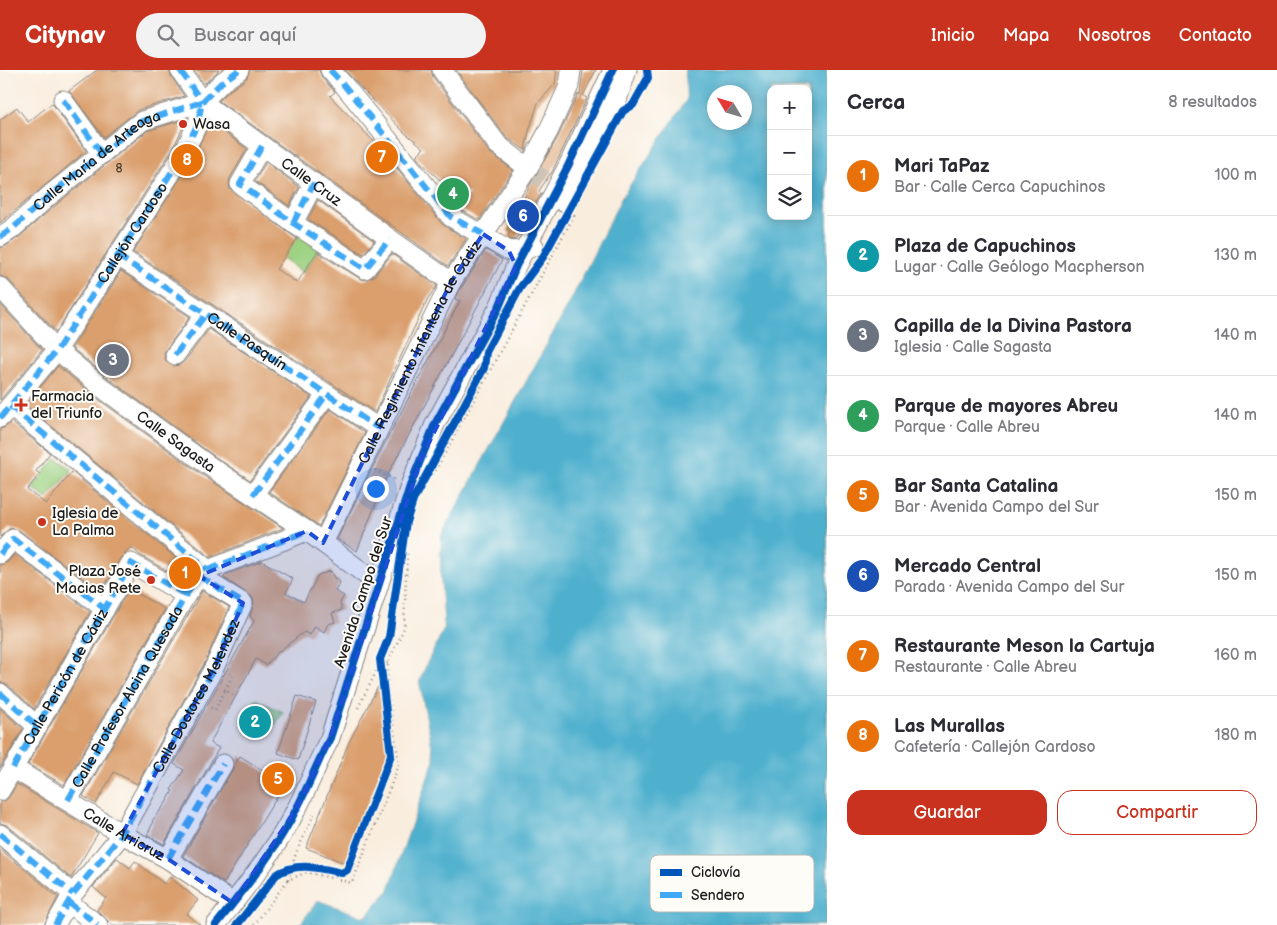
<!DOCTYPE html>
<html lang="es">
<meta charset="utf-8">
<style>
:root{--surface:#fff;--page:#f2f2f3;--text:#2b2b33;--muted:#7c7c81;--line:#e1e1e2;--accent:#c8321e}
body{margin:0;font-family:"Balsamiq Sans",sans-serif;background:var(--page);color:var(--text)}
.controls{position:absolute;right:15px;top:15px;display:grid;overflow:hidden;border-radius:10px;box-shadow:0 2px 12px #0003}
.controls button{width:45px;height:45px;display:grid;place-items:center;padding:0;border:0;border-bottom:1px solid var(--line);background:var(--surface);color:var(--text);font:25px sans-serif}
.compass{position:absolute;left:707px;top:15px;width:45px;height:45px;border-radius:50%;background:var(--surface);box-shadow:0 2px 12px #0003;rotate:308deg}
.you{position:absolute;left:375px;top:418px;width:18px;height:18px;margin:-12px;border:4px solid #fff;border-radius:50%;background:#1a73e8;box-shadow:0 0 0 8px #1a73e833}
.badge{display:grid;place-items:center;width:32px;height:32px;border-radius:50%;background:var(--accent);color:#fff;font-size:16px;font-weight:700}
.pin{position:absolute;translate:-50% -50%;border:2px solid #fff;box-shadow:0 1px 5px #0006}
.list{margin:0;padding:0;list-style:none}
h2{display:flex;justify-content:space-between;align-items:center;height:65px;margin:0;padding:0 20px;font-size:21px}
h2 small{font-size:16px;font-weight:400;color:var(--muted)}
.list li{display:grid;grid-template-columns:32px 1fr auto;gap:15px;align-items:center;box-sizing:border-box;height:80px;padding:0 20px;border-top:1px solid var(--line)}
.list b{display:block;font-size:19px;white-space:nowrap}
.list p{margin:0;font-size:16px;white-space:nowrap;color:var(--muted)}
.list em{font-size:16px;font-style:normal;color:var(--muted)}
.actions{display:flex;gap:10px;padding:15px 20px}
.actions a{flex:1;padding:11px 0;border:1px solid var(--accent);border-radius:15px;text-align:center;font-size:18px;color:var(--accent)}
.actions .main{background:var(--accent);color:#fff}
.icon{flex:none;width:28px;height:28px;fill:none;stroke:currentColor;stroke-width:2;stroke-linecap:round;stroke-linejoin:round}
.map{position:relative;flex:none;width:827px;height:855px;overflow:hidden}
header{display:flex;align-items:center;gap:30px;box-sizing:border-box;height:70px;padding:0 25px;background:var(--accent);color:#fff}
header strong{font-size:24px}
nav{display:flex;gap:28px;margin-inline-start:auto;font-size:18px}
.search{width:350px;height:45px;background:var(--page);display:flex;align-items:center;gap:12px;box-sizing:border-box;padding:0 18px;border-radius:28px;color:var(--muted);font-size:19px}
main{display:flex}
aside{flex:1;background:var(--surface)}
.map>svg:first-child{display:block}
</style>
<header>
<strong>Citynav</strong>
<div class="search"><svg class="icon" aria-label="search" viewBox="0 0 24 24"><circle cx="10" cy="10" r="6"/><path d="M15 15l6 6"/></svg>Buscar aquí</div>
<nav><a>Inicio</a><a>Mapa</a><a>Nosotros</a><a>Contacto</a></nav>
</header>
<main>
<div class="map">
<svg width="827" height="855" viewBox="0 0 827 855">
<rect width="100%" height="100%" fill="#fdfcf7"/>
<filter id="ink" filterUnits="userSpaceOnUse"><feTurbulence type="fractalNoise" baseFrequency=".02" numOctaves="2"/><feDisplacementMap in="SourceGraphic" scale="10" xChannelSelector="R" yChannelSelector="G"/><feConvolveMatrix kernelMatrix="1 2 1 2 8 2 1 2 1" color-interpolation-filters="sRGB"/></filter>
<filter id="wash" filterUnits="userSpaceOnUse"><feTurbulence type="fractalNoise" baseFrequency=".0096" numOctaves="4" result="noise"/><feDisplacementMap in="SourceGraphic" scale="20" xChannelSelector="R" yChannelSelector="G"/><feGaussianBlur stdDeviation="1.12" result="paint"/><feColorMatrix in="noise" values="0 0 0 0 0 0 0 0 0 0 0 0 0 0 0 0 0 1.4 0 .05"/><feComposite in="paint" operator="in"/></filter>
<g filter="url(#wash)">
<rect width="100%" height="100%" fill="#f9edde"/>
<!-- green -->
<path fill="#9dd283" stroke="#5c7750" d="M302 161 322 175 303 203 283 188Z
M56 388 72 400 47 429 32 418Z
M256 629 283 642 275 655 269 652 263 665 243 653Z"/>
<!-- water -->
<path fill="#4fb0ce" stroke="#366675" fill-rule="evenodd" d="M685 0H827V855H299L318 830 365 847 388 821 434 689 419 612 427 592 444 558 440 504 441 465 567 237 621 128 686 30ZM771 19H808V146H771ZM714 22H744V52H714Z"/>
<!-- pier -->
<path fill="#f9edde" d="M682 0H685L686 30 621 128 567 237 441 465 440 504 444 558 427 592 419 612 434 689 388 821 365 847 318 830 299 855H296L317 828 364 844 386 820 432 689 416 612 424 591 441 558 437 504 439 464 565 236 618 127 684 29Z"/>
<g id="blocks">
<!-- building -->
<path fill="#da9f6d" d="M97 0H169L171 6 184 26 138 40 104 67 69 21Z
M194 0H219L204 14Z
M250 0H319L322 8 335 22 330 26 384 82 442 154 466 169 448 196 219 31 229 21 246 9Z
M345 0H431L433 7 489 82 513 100 479 150 458 138 469 124 447 108 443 113 423 94 416 86 424 78 404 62 363 20Z
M456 0H557L555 14 538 33 529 61 525 80 506 67Z
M583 0H596L583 26 587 28 551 104H550L539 121 541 124 538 129 516 169 512 170 508 167 510 162 507 161 517 142H518L530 115 558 67 578 24 580 25Z
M52 33 86 81 0 153V50L17 37 28 52Z
M183 50 186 51 172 80 56 262 8 209 0 206V178L6 176 19 167 57 134 147 61Z
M210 52 247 79 230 108 229 114 230 119 297 169 276 199 297 213 317 182 359 208 364 210 373 207 392 184 437 216 428 228 375 342 133 182 191 92Z
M266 92 299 117 289 136 255 111Z
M318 130 374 171 363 184 308 149Z
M486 180 502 190 386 408 357 481 337 469 388 367 460 231 455 229 461 218Z
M121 201 190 247 166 279 164 284 165 289 169 294 174 296 180 295 184 292 209 259 311 327 250 410 214 386 112 311 72 278Z
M0 234 42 280 0 330Z
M58 296 98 329 201 404 283 458 210 487 26 335Z
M330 339 365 363 319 456 269 422Z
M11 352 50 383 36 401 40 404 27 420 46 434 72 402 190 500 181 509 140 485 131 477 121 487 101 522 19 460 10 458 0 467V359L4 358Z
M15 484 90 542 34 639 8 615 0 612V495L8 492Z
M262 491 293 509 286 523 304 532 318 505 331 501 334 508 340 512 335 521 344 526 340 533 342 540 332 543 335 552 328 554 324 562 315 556 310 565 304 562 278 582 266 595 256 589 210 673 219 678 164 774 147 765 153 753 152 751 166 733 173 721 171 720 184 700 174 694 254 551 250 546 254 533 252 527 224 508 225 505Z
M129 519 165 539 64 715 28 694Z
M202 521 229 537 206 590 137 714 114 702 96 734 83 726Z
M379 615 389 679 345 793 306 778 349 672Z
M297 626 316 632 298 690 278 683Z
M0 638 23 659 0 698Z
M240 686 285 714 224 813 183 786Z
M17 714 98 763 71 808 7 755 0 753V732L5 731 9 727Z
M0 779 58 827 44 855H0Z
M117 788 130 798 135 791 164 814 170 807 198 830 187 844 200 855H112L97 840 106 828 93 817Z"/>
</g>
</g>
<g filter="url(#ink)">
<use href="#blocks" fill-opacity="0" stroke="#8a847d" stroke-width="1"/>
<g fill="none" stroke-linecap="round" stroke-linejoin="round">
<!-- minor-tunnel -->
<path stroke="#cdc3b7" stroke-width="19" stroke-dasharray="19 9" stroke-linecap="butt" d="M528 98 545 111"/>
<defs>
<g id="minor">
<path id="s1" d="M180 0 202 32 390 169 451 212"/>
<path d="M330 0 343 14 451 147 509 181 525 180 534 176"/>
<path d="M442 0 498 75 528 98"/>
<path d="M63 30 102 84"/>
<path d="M595 75 615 36 627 0"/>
<path d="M262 76 240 114 293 153 365 199 390 169"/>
<path d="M563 132 584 93 597 62"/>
<path d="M293 153 314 113"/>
<path d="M0 167 12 159 50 125 142 51 202 32"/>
<path d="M117 185 378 358"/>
<path id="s2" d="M0 217 57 280 105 320 208 395 307 461 369 507 373 515 368 531"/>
<path d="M175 285 206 244"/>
<path d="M10 336 208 500"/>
<path id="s3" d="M0 348 57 280 182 86 198 53 202 32 222 12 239 0"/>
<path d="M253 425 327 324"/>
<path id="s4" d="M323 473 451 212 528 98 548 62 569 16 571 0"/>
<path d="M0 484 13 469 105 539"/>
<path d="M0 623 38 657"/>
<path id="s5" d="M13 698 122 764 168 789 233 833"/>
<path d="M0 721 131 493 186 525"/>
<path d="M68 730 186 525 199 506 208 500 307 461"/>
<path d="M0 764 73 824"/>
<path d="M168 789 223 694"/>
<path d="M68 832 98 855"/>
<path d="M55 855 73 824 122 764 215 596 243 533 199 506"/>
<path d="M216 855C245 818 276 780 297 738 309 715 318 691 330 668L410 416 435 354 499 237 516 196 568 96 613 0"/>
</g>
</defs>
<!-- minor casing -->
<use href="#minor" stroke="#8a847d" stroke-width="21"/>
<!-- path -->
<path stroke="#8a847d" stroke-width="2.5" stroke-dasharray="1 4" stroke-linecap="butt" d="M632 41 652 4 651 0
M375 400 395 410
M433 405 576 142
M225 620 233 605 230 603
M211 638 215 640 225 620 235 626
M358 638 379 596 388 593
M288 810 296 783 315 742
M254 855 288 810 307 802 352 813 399 695 387 614 388 593 404 558 407 482"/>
<!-- minor -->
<use href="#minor" stroke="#fff" stroke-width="19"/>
<!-- quiet -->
<g stroke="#3fa9f5" stroke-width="6" stroke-dasharray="12 6" stroke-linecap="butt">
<path d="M180 0 202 32"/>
<path d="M330 0 343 14 451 147 483 164"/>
<path d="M63 30 102 84"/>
<path d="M262 76 240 114 293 153 365 199 390 169"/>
<path d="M293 153 314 113"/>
<path id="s6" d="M0 167 12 159 50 125 142 51 202 32"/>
<path id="s7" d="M117 185 378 358"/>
<path d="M175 285 206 244"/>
<path d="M10 336 208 500"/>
<path d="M0 348 57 280 182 86 198 53 202 32 222 12 239 0"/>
<path d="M253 425 327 324"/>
<path d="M0 484 13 469 105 539"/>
<path d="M0 623 38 657"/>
<path id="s8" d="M13 698 131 493 186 525"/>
<path id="s9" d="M68 730 186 525 199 506 208 500 307 461"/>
<path d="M0 764 73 824"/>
<path d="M168 789 223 694"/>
<path d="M68 832 98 855"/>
<path id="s10" d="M55 855 73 824 122 764 215 596 243 533 199 506"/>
</g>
<defs>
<path id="cycleway" d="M216 855C245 818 276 780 297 738 309 715 318 691 330 668L410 416 435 354 499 237 516 196 568 96 613 0
M237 855 276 805C296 791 320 798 342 803L347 800 391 685 380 589 389 567 406 452 414 428 484 298 486 282 520 218 543 187 623 41 633 35 648 8 647 0"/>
</defs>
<!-- cycleway casing -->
<use href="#cycleway" stroke="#fdfcf7" stroke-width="11"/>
<!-- cycleway -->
<use href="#cycleway" stroke="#0057b8" stroke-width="8"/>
</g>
</g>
<!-- marked area -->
<path fill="#1d4ed8" fill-opacity="0.2" stroke="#1d4ed8" stroke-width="4" stroke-dasharray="10 6" stroke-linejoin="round" d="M483 164 509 181 516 196 421 389 330 668 297 738 233 833 168 789 122 764 215 596 243 533 199 506 307 461 323 473 451 212Z"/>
<!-- markers -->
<g fill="#c8321e" stroke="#fdfcf7" stroke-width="2">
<circle cx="183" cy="54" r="5"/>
<path d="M18.5 327.5h5v5h5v5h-5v5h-5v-5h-5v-5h5z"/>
<circle cx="42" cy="452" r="5"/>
<circle cx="151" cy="510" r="5"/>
</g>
<g text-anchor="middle" stroke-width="4" stroke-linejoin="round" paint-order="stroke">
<!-- number labels -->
<g font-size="12" fill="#4c3d30">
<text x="119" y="102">8</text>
</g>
<!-- poi labels -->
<g font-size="15" fill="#1c1c1c" stroke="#fdfcf7" text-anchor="start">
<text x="193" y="59">Wasa</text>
<text x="31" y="331">Farmacia<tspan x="31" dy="17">del Triunfo</tspan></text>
<text x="52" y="448">Iglesia de<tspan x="52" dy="17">La Palma</tspan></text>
<text x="141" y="506" text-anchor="end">Plaza José<tspan x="141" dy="17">Macias Rete</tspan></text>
</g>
<!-- street labels -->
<g font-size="15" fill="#1c1c1c" stroke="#fdfcf7">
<text dy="5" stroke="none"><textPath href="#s6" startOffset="124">Calle María de Arteaga</textPath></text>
<text dy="5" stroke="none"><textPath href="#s1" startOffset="174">Calle Cruz</textPath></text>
<text dy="5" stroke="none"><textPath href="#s3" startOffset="228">Callejón Cardoso</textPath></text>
<text dy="5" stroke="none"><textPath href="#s7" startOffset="156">Calle Pasquín</textPath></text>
<text dy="5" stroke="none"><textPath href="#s4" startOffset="214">Calle Regimiento Infanteria de Cádiz</textPath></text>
<text dy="5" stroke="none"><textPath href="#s2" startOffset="235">Calle Sagasta</textPath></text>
<text transform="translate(363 522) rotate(-72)" y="5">Avenida Campo del Sur</text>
<text dy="5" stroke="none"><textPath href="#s8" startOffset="105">Calle Pericón de Cádiz</textPath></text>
<text dy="5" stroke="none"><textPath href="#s10" startOffset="270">Calle Doctores Melendez</textPath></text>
<text dy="5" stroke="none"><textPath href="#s9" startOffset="119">Calle Profesor Alcina Quesada</textPath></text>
<text dy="5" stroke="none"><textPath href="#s5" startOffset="129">Calle Arricruz</textPath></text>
</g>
</g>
<!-- legend -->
<rect x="650" y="785" width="164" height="57" rx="8" fill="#fdfcf7" stroke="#bab9b5" stroke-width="1"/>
<rect x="660" y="799" width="22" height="7" fill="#0057b8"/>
<rect x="660" y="822" width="22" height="6" fill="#3fa9f5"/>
<g font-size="14" fill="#1c1c1c">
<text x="691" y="807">Ciclovía</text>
<text x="691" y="830">Sendero</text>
</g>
</svg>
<div class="controls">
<button>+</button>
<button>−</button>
<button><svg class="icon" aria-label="layers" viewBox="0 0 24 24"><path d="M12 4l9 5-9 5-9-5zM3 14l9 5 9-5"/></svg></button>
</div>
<svg class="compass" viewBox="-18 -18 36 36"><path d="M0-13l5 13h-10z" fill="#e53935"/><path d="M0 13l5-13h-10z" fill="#7c7c81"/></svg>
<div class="you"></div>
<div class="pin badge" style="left:185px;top:503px;background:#e8710a">1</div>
<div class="pin badge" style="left:255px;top:652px;background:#0f9aa8">2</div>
<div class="pin badge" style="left:113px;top:290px;background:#6b7280">3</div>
<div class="pin badge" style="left:453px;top:124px;background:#2e9e5b">4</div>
<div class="pin badge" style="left:278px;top:709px;background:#e8710a">5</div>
<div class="pin badge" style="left:523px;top:146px;background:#1a4fb4">6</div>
<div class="pin badge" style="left:382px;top:87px;background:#e8710a">7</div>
<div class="pin badge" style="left:187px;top:90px;background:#e8710a">8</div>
</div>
<aside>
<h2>Cerca<small>8 resultados</small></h2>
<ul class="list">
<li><span class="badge" style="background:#e8710a">1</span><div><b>Mari TaPaz</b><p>Bar · Calle Cerca Capuchinos</p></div><em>100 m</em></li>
<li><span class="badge" style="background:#0f9aa8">2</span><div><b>Plaza de Capuchinos</b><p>Lugar · Calle Geólogo Macpherson</p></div><em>130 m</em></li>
<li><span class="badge" style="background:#6b7280">3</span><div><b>Capilla de la Divina Pastora</b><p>Iglesia · Calle Sagasta</p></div><em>140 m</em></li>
<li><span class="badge" style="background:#2e9e5b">4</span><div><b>Parque de mayores Abreu</b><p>Parque · Calle Abreu</p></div><em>140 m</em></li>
<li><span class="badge" style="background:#e8710a">5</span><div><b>Bar Santa Catalina</b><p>Bar · Avenida Campo del Sur</p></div><em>150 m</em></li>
<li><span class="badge" style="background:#1a4fb4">6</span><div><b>Mercado Central</b><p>Parada · Avenida Campo del Sur</p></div><em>150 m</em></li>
<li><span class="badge" style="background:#e8710a">7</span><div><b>Restaurante Meson la Cartuja</b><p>Restaurante · Calle Abreu</p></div><em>160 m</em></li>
<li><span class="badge" style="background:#e8710a">8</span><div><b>Las Murallas</b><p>Cafetería · Callejón Cardoso</p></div><em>180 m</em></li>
</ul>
<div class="actions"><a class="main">Guardar</a><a>Compartir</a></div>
</aside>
</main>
